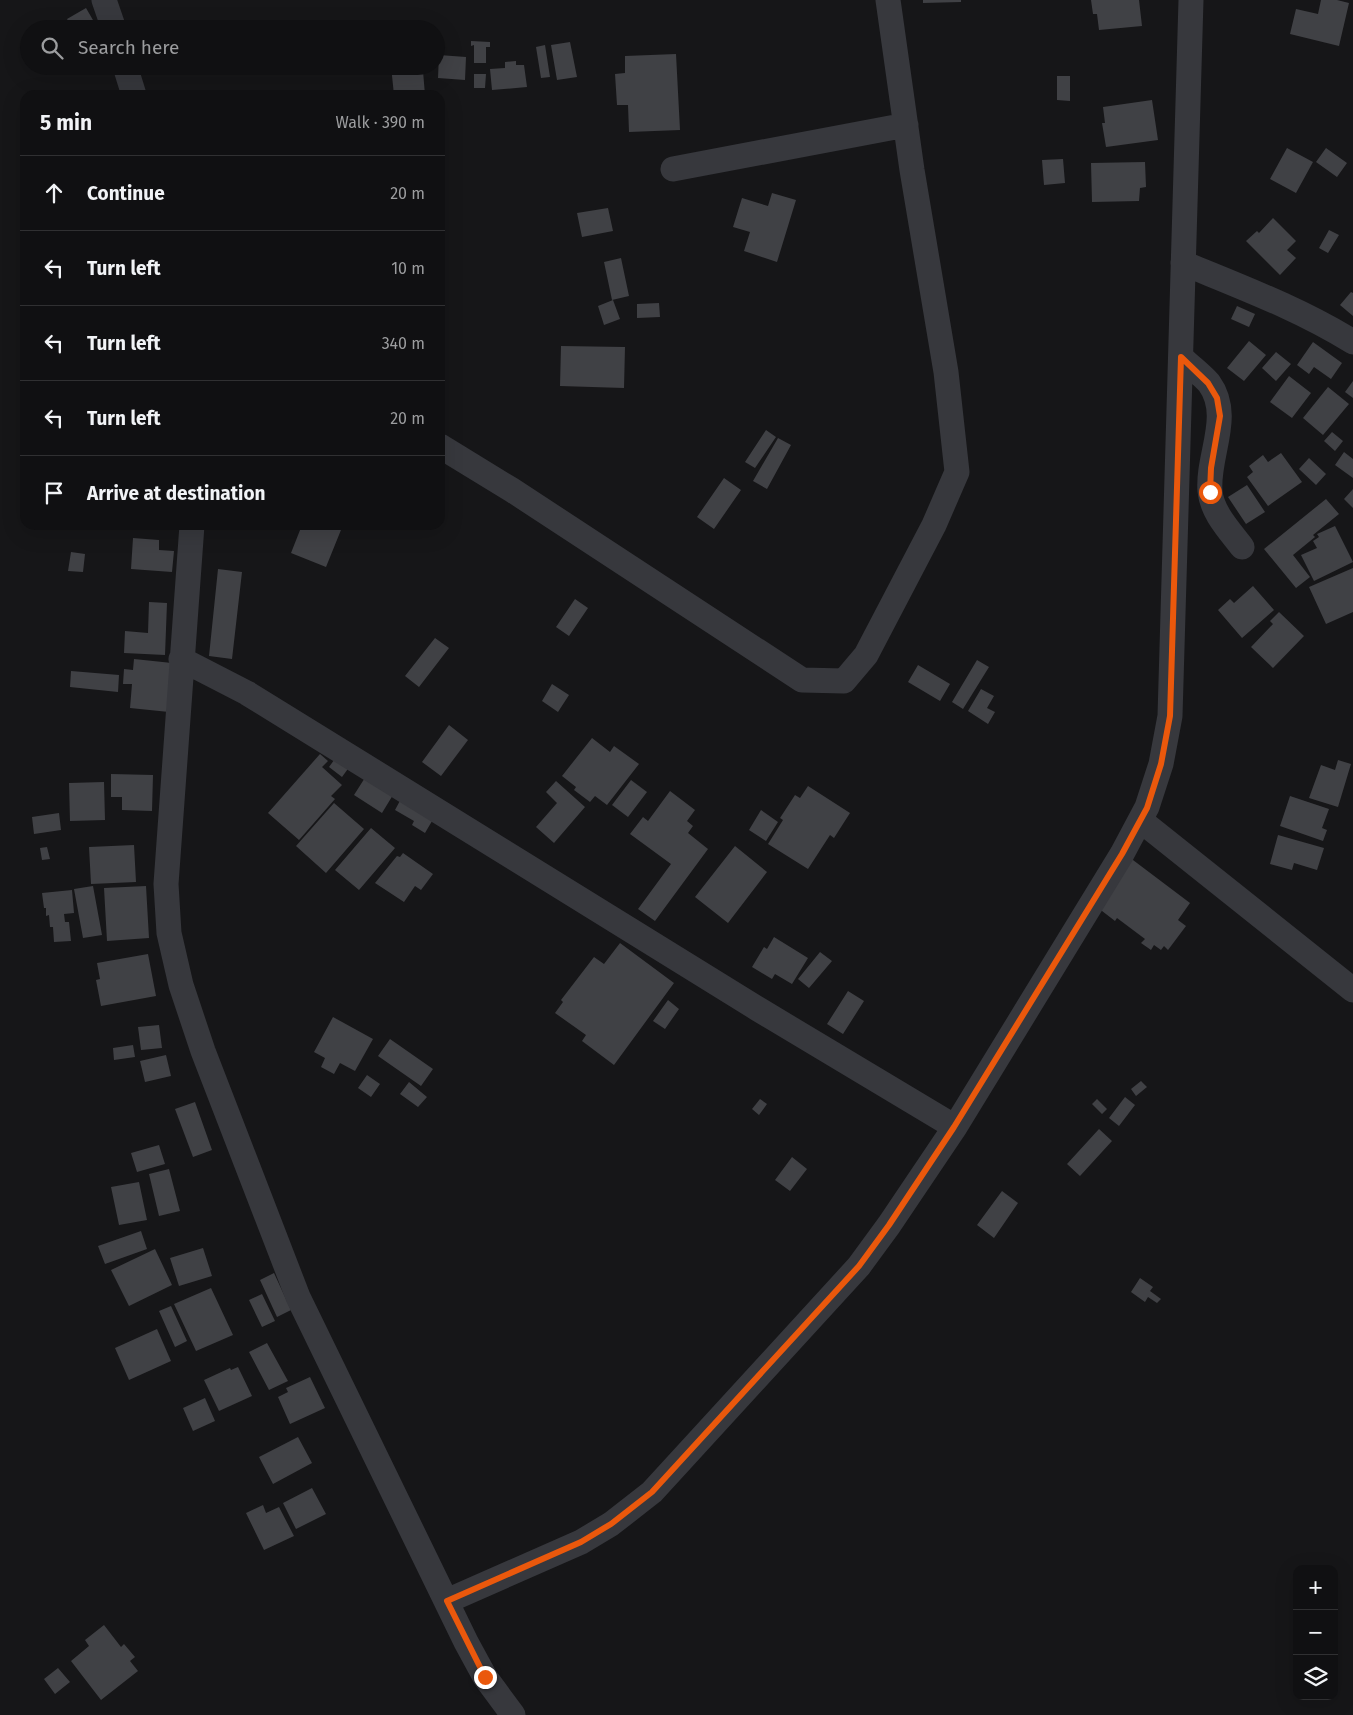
<!DOCTYPE html>
<meta charset="utf-8">
<style>
:root{--surface:#101012;--page:#19191b;--text:#f1f3f6;--muted:#9c9d9f;--line:#303032}
body{margin:0;font-family:"Fira Sans",sans-serif;background:var(--page);color:var(--text)}
.controls{position:absolute;right:15px;bottom:15px;display:grid;overflow:hidden;border-radius:10px;box-shadow:0 5px 20px #0002}
.controls button{width:45px;height:45px;display:grid;place-items:center;padding:0;border:0;border-bottom:1px solid var(--line);background:var(--surface);color:var(--text);font:25px sans-serif}
.stop{position:absolute;width:15px;height:15px;margin:-11px;border:4px solid #ea580c;border-radius:50%;background:#fff}
.stop.end{background:#ea580c;border-color:#fff;box-shadow:0 1px 5px #0008}
.list{margin:0;padding:0;list-style:none}
h2{display:flex;justify-content:space-between;align-items:center;height:65px;margin:0;padding:0 20px;font-size:21px}
h2 small{font-size:16px;font-weight:400;color:var(--muted)}
.list li{display:grid;grid-template-columns:32px 1fr auto;gap:15px;align-items:center;box-sizing:border-box;height:75px;padding:0 20px;border-top:1px solid var(--line)}
.list b{display:block;font-size:19px;white-space:nowrap}
.list em{font-size:16px;font-style:normal;color:var(--muted)}
.icon{flex:none;width:28px;height:28px;fill:none;stroke:currentColor;stroke-width:2;stroke-linecap:round;stroke-linejoin:round}
.map{position:relative;flex:none;width:1353px;height:1715px;overflow:hidden}
.search{position:absolute;background:var(--surface);box-shadow:0 5px 20px #0002;left:20px;top:20px;width:425px;height:55px;display:flex;align-items:center;gap:12px;box-sizing:border-box;padding:0 18px;border-radius:28px;color:var(--muted);font-size:19px}
.panel{position:absolute;background:var(--surface);box-shadow:0 5px 20px #0002;left:20px;top:90px;width:425px;height:440px;border-radius:15px}
.map>svg:first-child{display:block}
</style>
<div class="map">
<svg width="1353" height="1715" viewBox="0 0 1353 1715">
<rect width="100%" height="100%" fill="#161618"/>
<!-- building -->
<path fill="#404145" d="M923 0H961V2L923 3Z
M1091 0H1139L1142 26 1099 30 1097 14H1093Z
M1321 0H1337L1349 3 1339 46 1290 34 1296 9 1318 14Z
M86 8 97 27 93 29H73L67 19Z
M471 41 490 42V47H486V63H474V45L471 46Z
M570 42 577 77 557 80 551 45Z
M545 45 550 77 541 78 536 47Z
M676 54 680 130 629 132 628 105H617L615 74 625 73V56Z
M439 55 466 57 465 80 438 78Z
M516 61V65H524L527 87 492 90 490 69 505 68V62Z
M391 66H433V70L423 71 425 95H394Z
M474 74H486L485 88H474Z
M1057 76H1070V101L1057 100Z
M1152 100 1158 140 1106 147 1102 123H1105L1103 107Z
M1287 148 1313 162 1296 193 1270 179Z
M1326 148 1347 163 1337 177 1316 162Z
M1063 159 1065 183 1044 185 1042 160Z
M1145 162 1146 187 1140 188 1139 201 1092 202 1091 163Z
M772 193 796 200 777 262 744 251 750 232 733 227 742 198 768 206Z
M608 208 613 231 582 237 577 213Z
M1273 218 1296 241 1287 250 1296 258 1280 275 1246 241 1257 231 1259 233Z
M1329 230 1339 235 1328 253 1319 248Z
M621 258 629 296 612 300 604 262Z
M1351 292 1353 293V316L1340 305Z
M613 300 620 319 604 325 598 306Z
M659 303 660 317 637 318V304Z
M1237 306 1255 314 1249 327 1231 319Z
M1249 341 1266 355 1244 381 1227 368Z
M1313 342 1342 363 1331 379 1314 367 1309 374 1297 365Z
M561 346 625 347 624 388 560 386Z
M1276 352 1291 364 1276 381 1262 368Z
M1289 376 1311 393 1292 418 1270 402Z
M1353 381V398L1345 392Z
M1328 387 1349 404 1323 435 1303 418Z
M766 430 776 437 755 468 745 462Z
M1332 432 1343 441 1335 451 1324 441Z
M778 438 791 445 767 489 753 481Z
M1344 452 1353 459V478L1335 465Z
M1281 453 1302 482 1268 506 1247 477 1253 472 1249 466 1263 455 1268 462Z
M1309 458 1326 474 1316 485 1299 469Z
M724 478 741 490 714 529 697 517Z
M1247 485 1265 512 1246 524 1228 497Z
M1353 489V508L1344 499Z
M1326 499 1339 514 1313 535 1315 537 1293 555 1310 577 1296 588 1264 549Z
M302 525H343L326 567 291 553Z
M1335 526 1353 562 1314 581 1301 555 1317 548 1313 541 1319 537 1317 534Z
M133 538 159 540V550L174 551 172 572 131 569Z
M71 552 85 554 83 572 68 571Z
M1353 568V612L1326 624 1309 587Z
M218 569 242 572 232 659 209 656Z
M1253 586 1274 610 1242 638 1218 610 1230 599 1234 603Z
M575 599 588 608 569 636 556 627Z
M149 602 167 603 165 655 124 653 125 631 148 633Z
M1279 612 1304 636 1273 668 1251 647 1273 624 1270 621Z
M435 638 449 648 419 687 405 676Z
M134 659 172 663 169 712 130 708 132 684H123L124 669 133 670Z
M977 660 989 667 963 709 952 702Z
M918 665 950 684 940 701 908 682Z
M71 671 119 675 118 692 70 687Z
M552 684 569 695 558 712 542 701Z
M981 689 994 696 987 708 995 712 988 724 968 711Z
M449 725 468 740 441 776 422 762Z
M592 738 610 752 614 746 639 764 607 805 595 796 590 802 574 790 576 787 562 776Z
M320 754 328 761 322 767 342 785 331 796 335 799 299 840 268 813Z
M337 756 350 766 342 777 329 767Z
M1338 760 1351 764 1338 807 1309 798 1321 765 1335 770Z
M368 773 396 790 382 813 354 795Z
M111 774 153 775 152 811 122 810V797H111Z
M631 780 647 792 628 817 612 805Z
M556 781 585 807 554 843 536 827 557 803 546 792Z
M104 782 105 820 70 821 69 783Z
M808 786 850 813 834 838 830 835 808 869 768 844 783 820 780 818 795 795 800 798Z
M670 791 695 810 687 821 693 826 688 833 708 849 655 921 638 909 671 864 630 834 643 817 648 821Z
M1290 796 1329 809 1322 828 1327 830 1323 841 1280 826Z
M402 797 435 816 425 833 412 825 414 821 395 810Z
M334 803 364 829 326 873 296 846Z
M761 810 778 822 766 841 749 830Z
M59 813 61 830 34 834 32 817Z
M371 828 395 848 359 890 335 870Z
M1278 835 1324 848 1317 870 1294 863 1292 870 1270 864Z
M134 845 136 882 91 884 89 847Z
M735 846 767 872 728 923 695 897Z
M47 847 50 859 42 860 40 848Z
M403 853 433 874 421 890 415 886 404 902 375 883 397 856 400 857Z
M1129 857 1190 903 1178 920 1186 926 1168 950 1164 946 1161 950 1154 945 1151 950 1141 943 1145 939 1117 918 1115 921 1093 904Z
M93 886 102 935 83 938 74 889Z
M146 886 149 938 107 941 104 888Z
M72 890 74 913 64 914 65 922H69L71 941 54 942 53 927H50L49 915 46 916V908H44L42 893Z
M774 937 808 958 792 984 775 974 772 979 752 967 764 947 767 949Z
M620 943 674 983 614 1065 582 1041 586 1035 555 1013 563 1002 561 1000 594 957 604 964Z
M820 952 832 961 809 988 798 979Z
M148 954 156 996 101 1006 96 980 100 979 97 963Z
M848 991 864 1001 843 1034 827 1024Z
M668 1000 679 1009 665 1029 653 1021Z
M333 1017 373 1039 355 1071 340 1063 334 1074 321 1067 325 1058 314 1052Z
M159 1025 162 1048 141 1050 138 1027Z
M390 1039 433 1069 421 1086 378 1056Z
M133 1045 135 1057 114 1060 113 1048Z
M166 1055 171 1076 145 1082 140 1061Z
M367 1075 380 1084 371 1097 358 1088Z
M1141 1081 1147 1087 1136 1096 1131 1089Z
M409 1082 427 1097 418 1107 400 1094Z
M1125 1097 1135 1105 1119 1126 1109 1118Z
M760 1099 767 1104 759 1115 752 1109Z
M1097 1099 1107 1109 1102 1114 1092 1104Z
M195 1102 212 1150 193 1157 175 1109Z
M1099 1129 1112 1141 1080 1176 1067 1164Z
M159 1145 165 1164 137 1172 131 1153Z
M792 1157 807 1169 790 1191 775 1180Z
M169 1169 180 1211 159 1216 149 1174Z
M139 1182 147 1220 119 1225 111 1187Z
M1002 1191 1018 1203 994 1238 977 1225Z
M141 1231 147 1249 105 1264 98 1246Z
M203 1248 212 1276 179 1286 170 1258Z
M155 1249 172 1285 129 1306 111 1270Z
M274 1273 291 1310 277 1317 260 1280Z
M1140 1278 1153 1287 1150 1291 1161 1299 1157 1303 1148 1297 1145 1302 1131 1292Z
M211 1288 233 1335 196 1351 174 1304Z
M262 1294 275 1321 262 1327 249 1300Z
M171 1306 187 1341 175 1347 159 1311Z
M157 1329 171 1361 129 1380 115 1348Z
M267 1343 288 1381 269 1390 249 1352Z
M238 1367 252 1396 219 1411 204 1380 230 1368 231 1370Z
M310 1377 325 1408 290 1424 278 1397 288 1392 286 1388Z
M205 1398 215 1421 193 1431 183 1408Z
M298 1437 312 1463 273 1484 259 1457Z
M312 1488 326 1514 296 1529 283 1503Z
M263 1505 266 1513 279 1507 294 1536 264 1550 246 1513Z
M104 1625 121 1647 124 1644 135 1657 130 1661 138 1671 101 1700 71 1661 89 1646 85 1640Z
M58 1668 70 1682 55 1694 44 1679Z"/>
<g fill="none" stroke-linecap="round" stroke-linejoin="round">
<!-- street -->
<path stroke="#37383d" stroke-width="25" d="M104 0 114 29
M125 66 134 95
M673 169 906 125
M1183 263C1241 287 1300 309 1353 342
M1181 357C1190 366 1201 374 1209 383 1233 416 1207 455 1210 491 1212 513 1230 531 1242 547
M440 446 512 490 802 680 844 681 866 655 934 525 957 472 946 372 912 170 888 0
M192 525 166 884 169 933 181 985 203 1051 298 1297 466 1642 485 1677 513 1715
M181 659 247 693 758 1009 955 1127
M1140 820 1353 990
M447 1601 581 1542 611 1524 652 1492 859 1266 889 1225 955 1127 1122 854 1147 807 1161 764 1170 716 1191 0"/>
</g>
<g fill="none" stroke-linecap="round" stroke-linejoin="round">
<!-- route -->
<path stroke="#ea580c" stroke-width="6" d="M485 1677 447 1601 581 1542 611 1524 652 1492 859 1266 889 1225 954 1127 1122 854 1147 808 1161 764 1170 716 1181 357 1208 383 1217 398 1220 416 1211 468 1210 492"/>
</g>
</svg>
<div class="controls">
<button>+</button>
<button>−</button>
<button><svg class="icon" aria-label="layers" viewBox="0 0 24 24"><path d="M12 4l9 5-9 5-9-5zM3 14l9 5 9-5"/></svg></button>
</div>
<div class="stop" style="left:1210px;top:492px"></div>
<div class="stop end" style="left:485px;top:1677px"></div>
<div class="search"><svg class="icon" aria-label="search" viewBox="0 0 24 24"><circle cx="10" cy="10" r="6"/><path d="M15 15l6 6"/></svg>Search here</div>
<section class="panel">
<h2>5 min<small>Walk · 390 m</small></h2>
<ul class="list">
<li><svg class="icon" aria-label="ahead" viewBox="0 0 24 24"><path d="M12 20V5M6 11l6-6 6 6"/></svg><div><b>Continue</b></div><em>20 m</em></li>
<li><svg class="icon" aria-label="left" viewBox="0 0 24 24"><path d="M17 20v-9H6M10 6l-5 5 5 5"/></svg><div><b>Turn left</b></div><em>10 m</em></li>
<li><svg class="icon" aria-label="left" viewBox="0 0 24 24"><path d="M17 20v-9H6M10 6l-5 5 5 5"/></svg><div><b>Turn left</b></div><em>340 m</em></li>
<li><svg class="icon" aria-label="left" viewBox="0 0 24 24"><path d="M17 20v-9H6M10 6l-5 5 5 5"/></svg><div><b>Turn left</b></div><em>20 m</em></li>
<li><svg class="icon" aria-label="arrive" viewBox="0 0 24 24"><path d="M6 21V4h12l-3 4 3 4H6"/></svg><div><b>Arrive at destination</b></div></li>
</ul>
</section>
</div>
